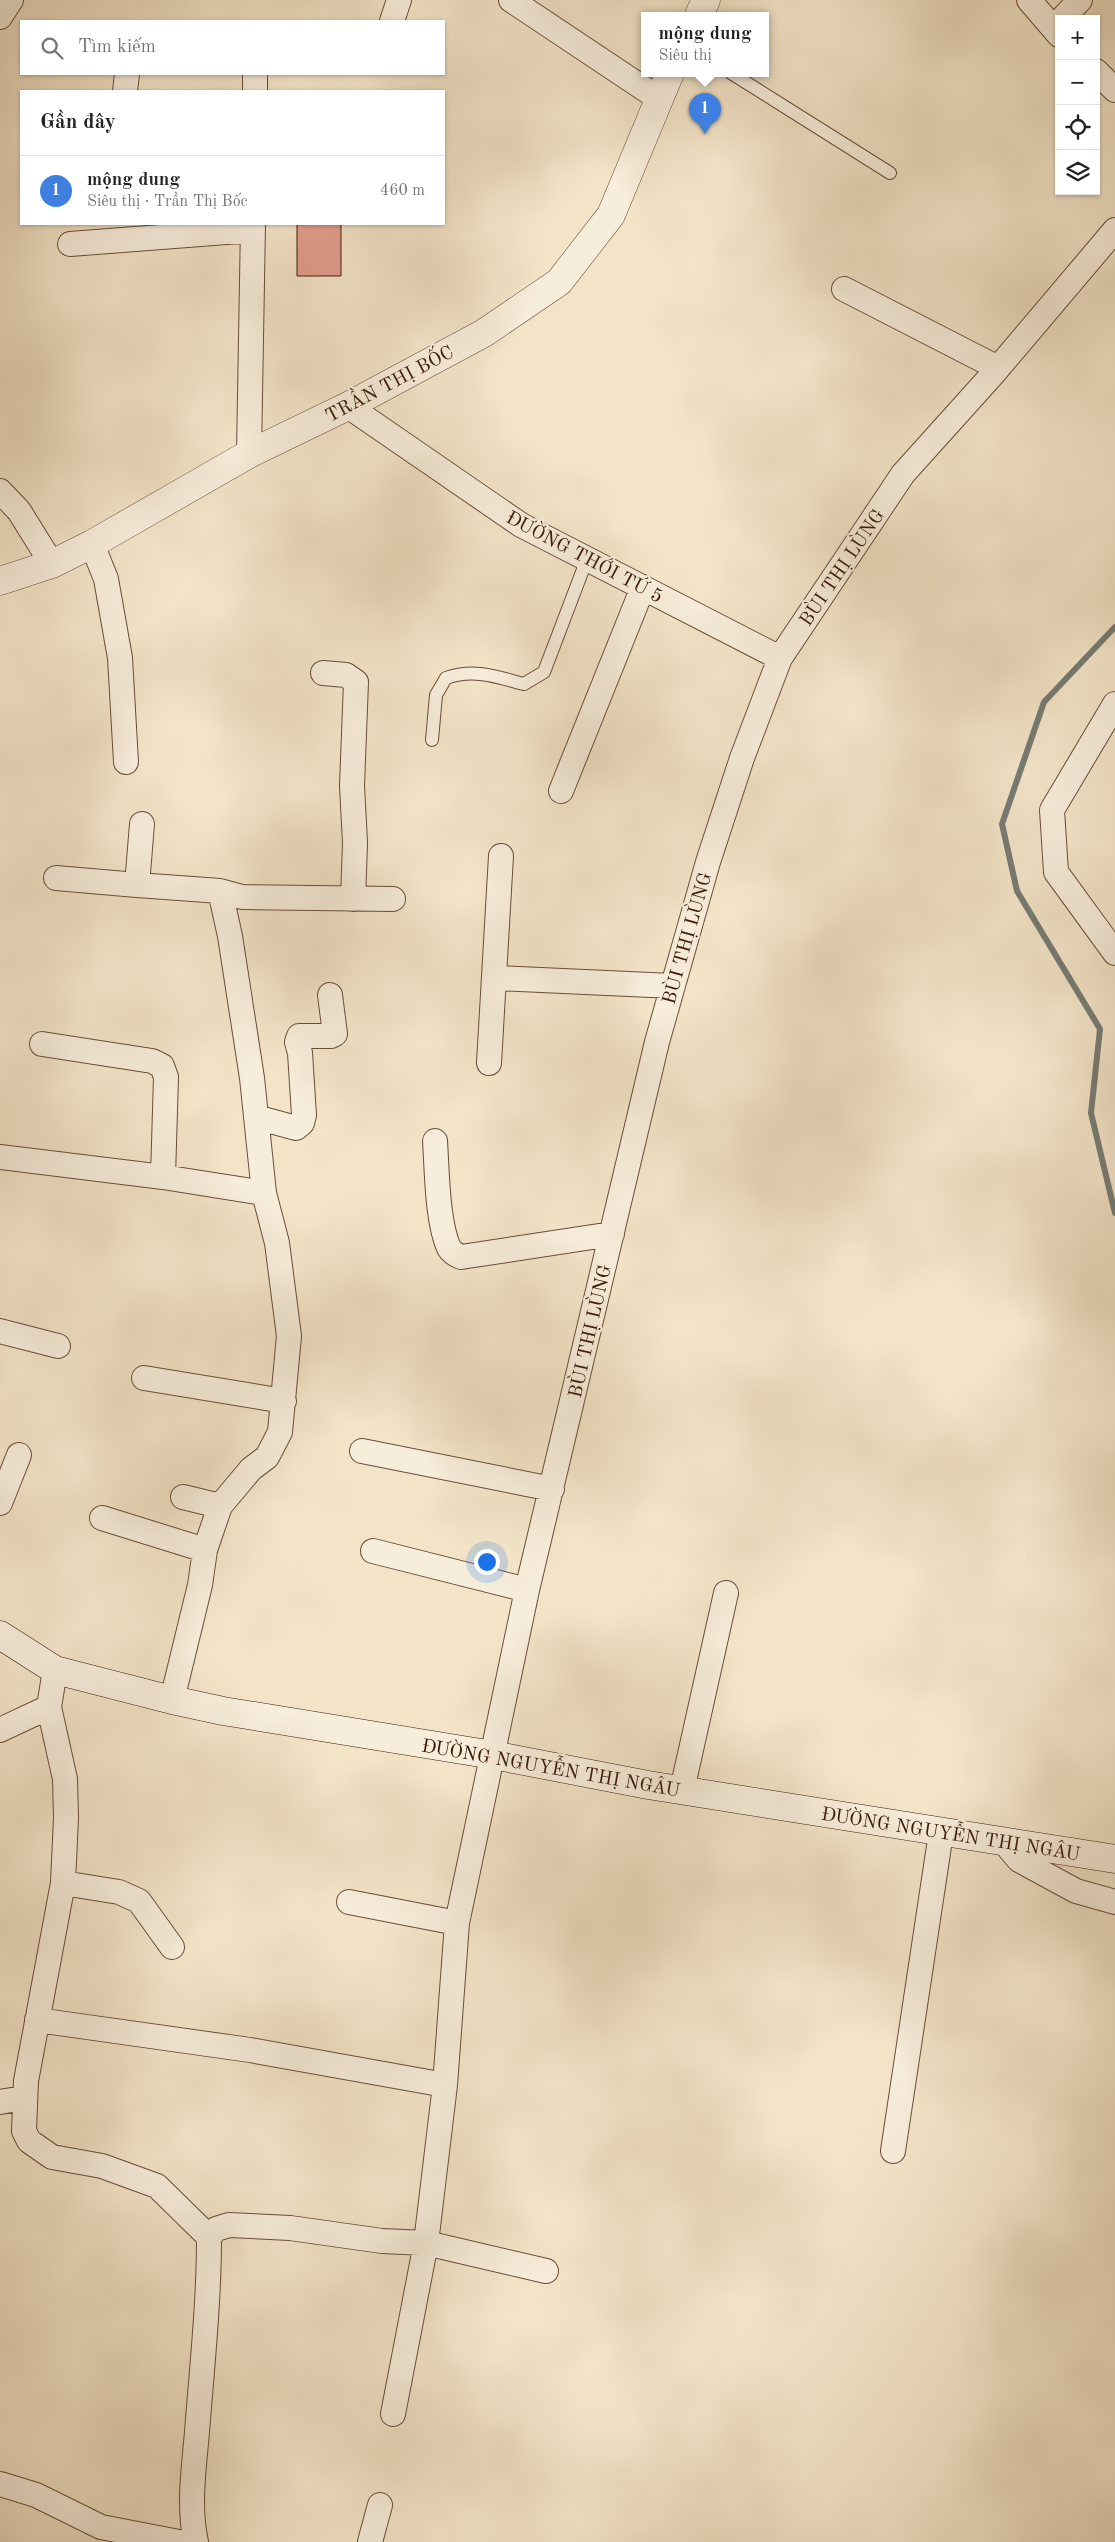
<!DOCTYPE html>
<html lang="vi">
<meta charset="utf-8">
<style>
:root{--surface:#fff;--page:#f6f6f6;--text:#222;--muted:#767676;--line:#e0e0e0;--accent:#8f2418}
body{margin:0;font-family:"Old Standard TT",serif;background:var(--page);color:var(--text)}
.controls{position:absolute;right:15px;top:15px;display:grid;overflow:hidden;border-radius:0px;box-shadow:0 1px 4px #0004}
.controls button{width:45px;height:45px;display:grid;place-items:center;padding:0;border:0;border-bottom:1px solid var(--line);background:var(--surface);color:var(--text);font:25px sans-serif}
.you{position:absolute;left:486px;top:1561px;width:18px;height:18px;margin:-12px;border:4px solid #fff;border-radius:50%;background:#1a73e8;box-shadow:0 0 0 8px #1a73e833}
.badge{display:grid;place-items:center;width:32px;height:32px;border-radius:50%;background:var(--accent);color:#fff;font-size:16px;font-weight:700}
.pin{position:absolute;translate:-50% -41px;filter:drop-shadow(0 1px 2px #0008)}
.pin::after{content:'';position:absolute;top:26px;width:18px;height:15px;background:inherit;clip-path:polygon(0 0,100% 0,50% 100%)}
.popup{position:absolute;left:641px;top:12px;width:128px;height:65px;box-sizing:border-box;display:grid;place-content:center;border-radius:0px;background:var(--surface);filter:drop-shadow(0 1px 4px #0005);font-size:16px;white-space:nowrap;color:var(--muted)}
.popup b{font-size:19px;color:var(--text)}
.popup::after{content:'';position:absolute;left:50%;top:100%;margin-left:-10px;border:10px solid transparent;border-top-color:var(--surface)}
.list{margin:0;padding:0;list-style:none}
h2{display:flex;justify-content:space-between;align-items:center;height:65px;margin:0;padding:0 20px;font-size:21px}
h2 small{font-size:16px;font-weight:400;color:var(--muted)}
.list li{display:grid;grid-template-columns:32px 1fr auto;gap:15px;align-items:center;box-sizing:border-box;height:70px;padding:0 20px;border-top:1px solid var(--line)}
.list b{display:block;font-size:19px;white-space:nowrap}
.list p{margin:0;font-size:16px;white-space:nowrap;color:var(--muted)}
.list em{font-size:16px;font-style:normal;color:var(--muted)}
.icon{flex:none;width:28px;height:28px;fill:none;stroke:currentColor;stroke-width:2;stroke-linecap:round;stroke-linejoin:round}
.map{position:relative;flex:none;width:1115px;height:2542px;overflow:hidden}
.search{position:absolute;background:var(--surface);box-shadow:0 1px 4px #0004;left:20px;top:20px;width:425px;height:55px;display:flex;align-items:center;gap:12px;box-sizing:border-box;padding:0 18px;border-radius:0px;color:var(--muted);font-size:19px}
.panel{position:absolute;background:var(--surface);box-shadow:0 1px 4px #0004;left:20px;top:90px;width:425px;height:135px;border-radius:0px}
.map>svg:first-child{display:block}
</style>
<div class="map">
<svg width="1115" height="2542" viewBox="0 0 1115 2542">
<rect width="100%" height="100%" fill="#f3e4c8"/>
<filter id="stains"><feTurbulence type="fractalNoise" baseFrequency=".004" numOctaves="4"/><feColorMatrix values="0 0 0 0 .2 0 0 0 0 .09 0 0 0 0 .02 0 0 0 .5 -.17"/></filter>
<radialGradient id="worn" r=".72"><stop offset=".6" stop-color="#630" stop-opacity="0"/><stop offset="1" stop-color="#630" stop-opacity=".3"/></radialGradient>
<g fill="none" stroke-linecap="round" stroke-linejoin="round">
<!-- stream -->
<path stroke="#767c74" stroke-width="6" d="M1115 627 1044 702 1002 824 1017 891 1100 1029 1091 1113 1115 1213"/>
</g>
<!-- building -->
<path fill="#e29c8b" stroke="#3c1a09" d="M297 224H341V276H297Z"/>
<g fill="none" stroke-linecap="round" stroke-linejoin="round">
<defs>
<path id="service" d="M731 73 890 173
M432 740 436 695 446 678C474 668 497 677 524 684L544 672 587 559"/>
<path id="minor" d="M511 0 658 98
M1029 0 1059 35
M0 17 11 0
M1062 19 1080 0
M392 21 399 0
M1096 71 1115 90
M125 91 127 74
M255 91V74
M70 244 253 230
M844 289 998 368
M348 406 521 525 780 658
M249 454 253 224
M0 491 19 511 52 564
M92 544 106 579 120 658 126 762
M323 673 346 675 356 682 352 786 355 843 353 899
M1115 704 1052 810 1056 872 1115 953
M561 791 643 587
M142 824 137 885 220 891 230 936 252 1078 264 1193 277 1243 289 1336 280 1432 267 1457 251 1469 220 1506 205 1550 200 1585 172 1700
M56 878 137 885
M220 891 242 897 393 899
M496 978 673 986
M42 1044 152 1061 162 1066 166 1077 163 1177
M489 1063 501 856
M256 1117 296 1128 302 1123 304 1115 300 1053 297 1042 299 1036H331L335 1034 330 995
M435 1141C437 1170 437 1222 449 1248 452 1253 456 1255 461 1257L612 1234
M0 1157 163 1177 264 1193
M0 1331 58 1346
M144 1378 284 1401
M362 1451 552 1489
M183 1497 220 1506
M0 1503 19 1455
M102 1518 205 1550
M373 1551 527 1590
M55 1670 49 1707 65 1779 66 1818 63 1883 26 2081 24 2131 29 2141 52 2157 102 2166 157 2186 209 2237
M0 1730 49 1707
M682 1790 726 1593
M1003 1841 1019 1860 1076 1891 1115 1902
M63 1883 119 1892 139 1901 172 1947
M349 1902 457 1923
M37 2020 250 2050 445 2085
M0 2102 24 2098
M893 2151 941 1833
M393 2414 426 2243 445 2085 457 1923 527 1590 657 1042 708 862 742 758 780 658 903 474 993 374 1115 230
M0 2484 36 2495 101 2527 179 2542
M196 2542C188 2506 194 2468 197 2432 202 2367 209 2302 209 2237L216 2229 229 2225 290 2228 382 2241 426 2243 546 2271
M370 2542 380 2505"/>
<path id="tertiary" d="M699 15 706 0
M0 581 52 564 92 544 249 454 348 406 484 333 559 282 611 215 670 73"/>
<path id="secondary" d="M0 1635 55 1670 172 1700 223 1711 493 1755 648 1785 1115 1859"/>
</defs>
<!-- service casing -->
<use href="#service" stroke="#6a4c39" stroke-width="14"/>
<!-- minor casing -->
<use href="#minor" stroke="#6a4c39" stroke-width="26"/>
<!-- tertiary casing -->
<use href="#tertiary" stroke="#6a4c39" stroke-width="29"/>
<!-- secondary casing -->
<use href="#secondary" stroke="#3c1a09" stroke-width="29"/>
<!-- service -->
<use href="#service" stroke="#f7eddb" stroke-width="12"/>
<!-- minor -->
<use href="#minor" stroke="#f7eddb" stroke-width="24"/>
<!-- tertiary -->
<use href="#tertiary" stroke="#f7eddb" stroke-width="28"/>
<!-- secondary -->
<use href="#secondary" stroke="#f7eddb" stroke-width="28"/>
</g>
<g text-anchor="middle" stroke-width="4.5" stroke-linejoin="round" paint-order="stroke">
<!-- street labels -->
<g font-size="19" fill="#3c1a09" stroke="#f7eddb">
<text transform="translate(389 383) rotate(-28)" y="7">TRẦN THỊ BỐC</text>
<text transform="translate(585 556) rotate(28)" y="7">ĐƯỜNG THỚI TỨ 5</text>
<text transform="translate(841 567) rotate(-56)" y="7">BÙI THỊ LÙNG</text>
<text transform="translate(686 938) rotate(-74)" y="7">BÙI THỊ LÙNG</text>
<text transform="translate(589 1331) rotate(-77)" y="7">BÙI THỊ LÙNG</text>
<text transform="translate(551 1767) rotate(10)" y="7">ĐƯỜNG NGUYỄN THỊ NGÂU</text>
<text transform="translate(951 1833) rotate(9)" y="7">ĐƯỜNG NGUYỄN THỊ NGÂU</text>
</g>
</g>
<rect width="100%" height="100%" filter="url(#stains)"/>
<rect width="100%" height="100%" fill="url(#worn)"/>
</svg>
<div class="controls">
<button>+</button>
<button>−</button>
<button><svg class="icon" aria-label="locate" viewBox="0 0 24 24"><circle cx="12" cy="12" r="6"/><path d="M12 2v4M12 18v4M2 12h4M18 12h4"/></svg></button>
<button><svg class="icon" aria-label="layers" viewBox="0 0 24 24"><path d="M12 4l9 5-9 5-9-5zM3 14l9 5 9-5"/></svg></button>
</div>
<div class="you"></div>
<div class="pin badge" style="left:705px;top:134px;background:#3f7fe0">1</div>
<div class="popup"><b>mộng dung</b>Siêu thị</div>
<div class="search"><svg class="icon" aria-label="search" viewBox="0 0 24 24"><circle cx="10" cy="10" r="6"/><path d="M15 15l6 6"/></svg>Tìm kiếm</div>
<section class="panel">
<h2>Gần đây<small></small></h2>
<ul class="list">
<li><span class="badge" style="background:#3f7fe0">1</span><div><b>mộng dung</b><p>Siêu thị · Trần Thị Bốc</p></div><em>460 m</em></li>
</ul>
</section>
</div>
